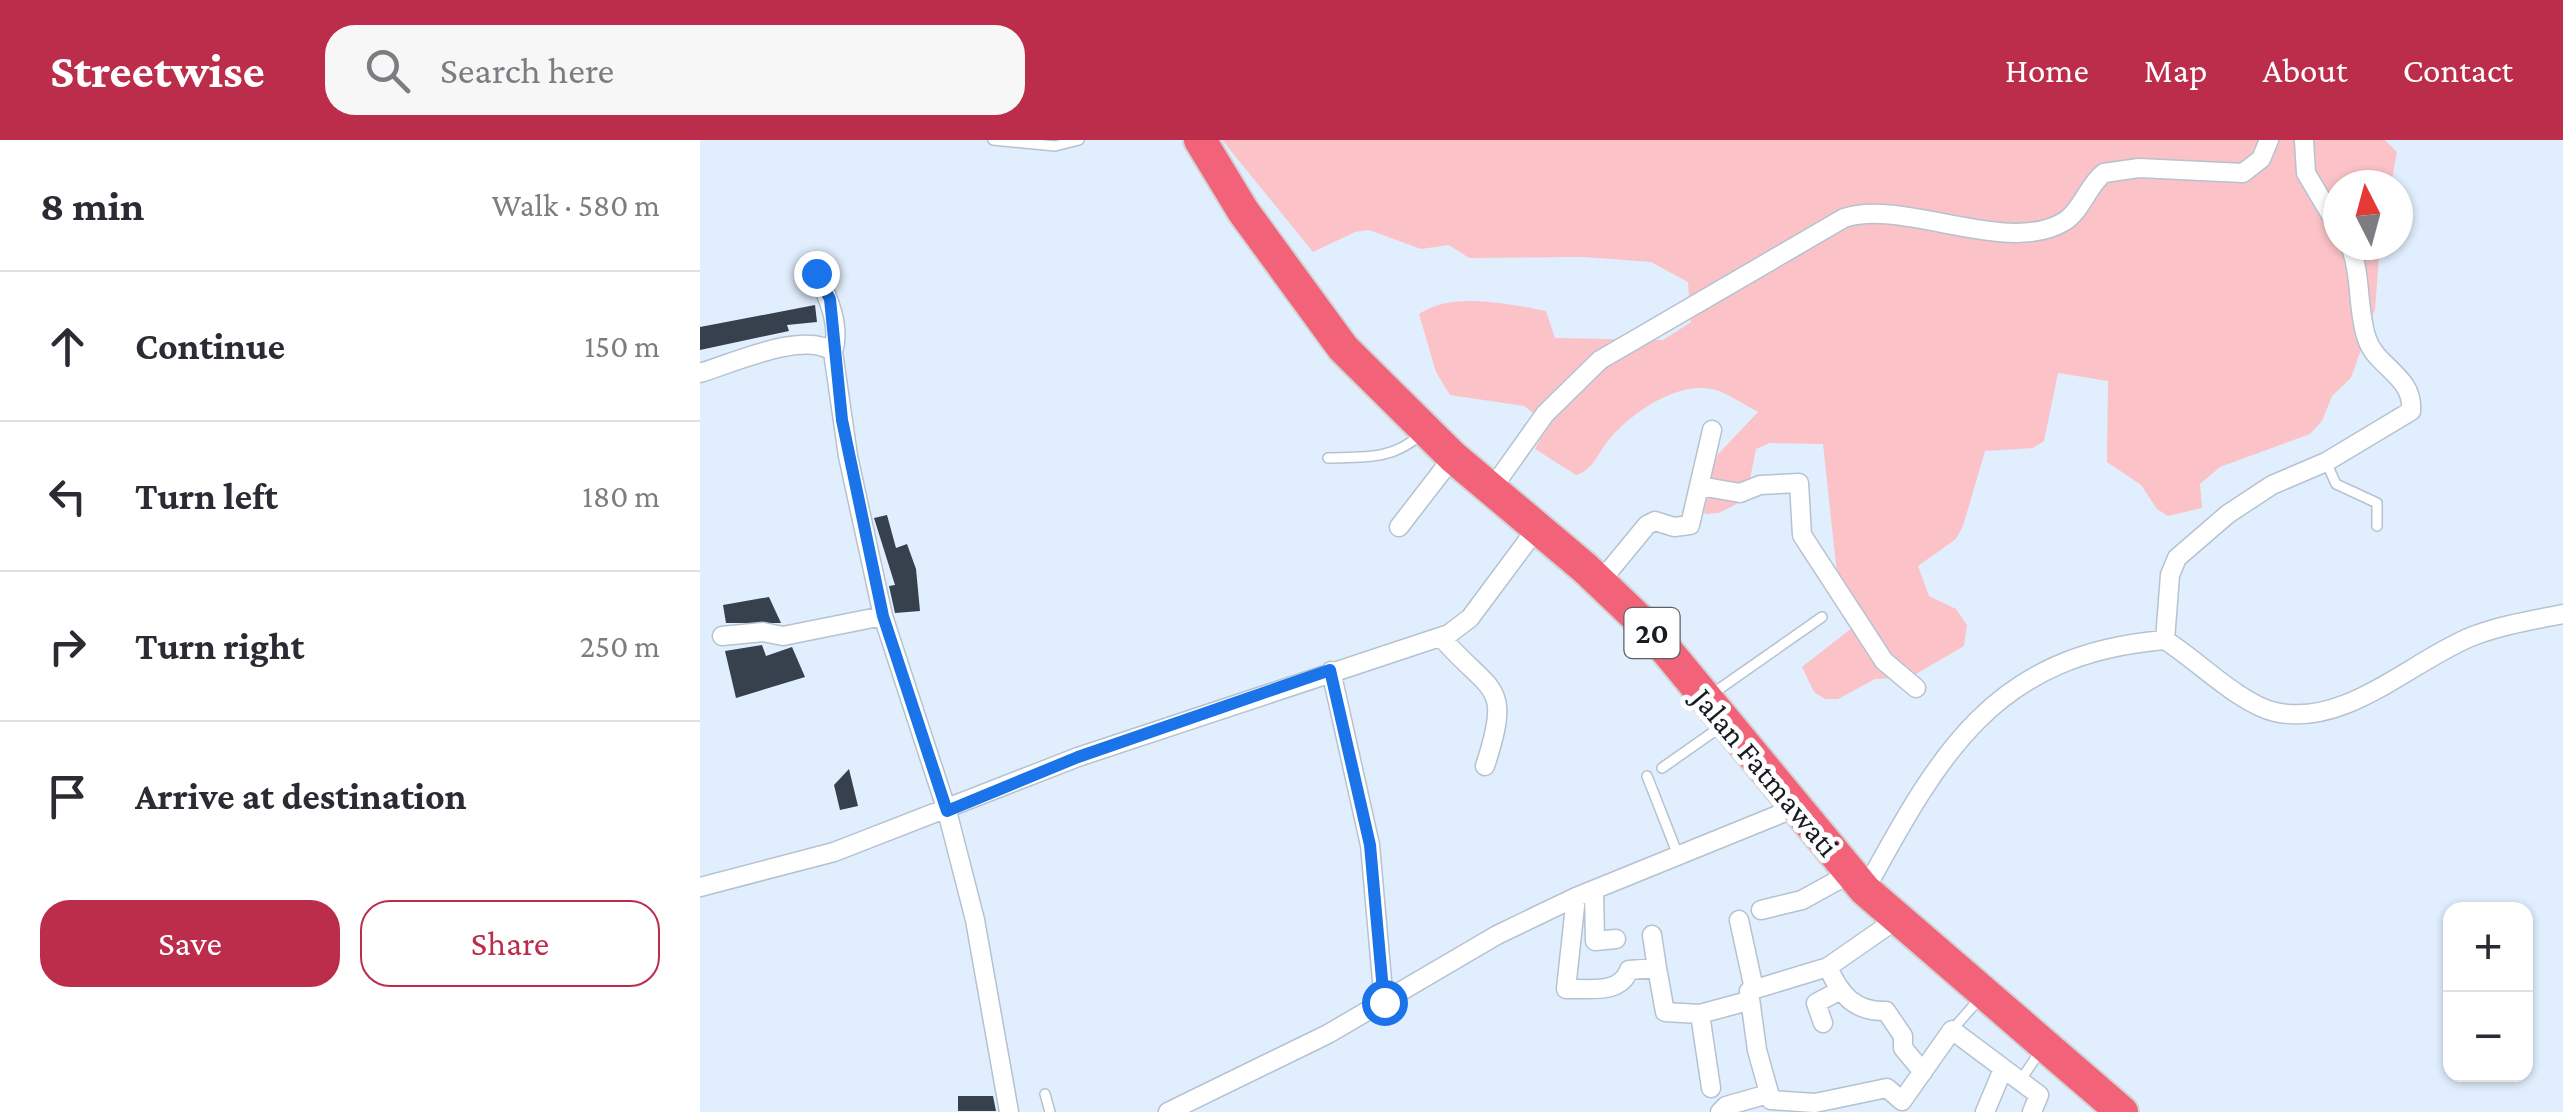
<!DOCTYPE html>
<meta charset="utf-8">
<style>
:root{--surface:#fff;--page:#f7f7f7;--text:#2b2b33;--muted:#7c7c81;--line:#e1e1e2;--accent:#bc2c4b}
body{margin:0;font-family:"Crimson Pro",serif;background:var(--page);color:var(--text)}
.controls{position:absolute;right:30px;bottom:30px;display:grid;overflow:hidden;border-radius:20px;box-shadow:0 2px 8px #0004}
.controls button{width:90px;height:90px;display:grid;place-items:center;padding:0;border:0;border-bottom:2px solid var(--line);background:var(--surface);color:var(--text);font:50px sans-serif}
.compass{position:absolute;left:1623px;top:30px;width:90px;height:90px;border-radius:50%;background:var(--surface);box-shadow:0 2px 8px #0004;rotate:354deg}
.stop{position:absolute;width:30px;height:30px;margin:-22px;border:8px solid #1a73e8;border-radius:50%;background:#fff}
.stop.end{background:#1a73e8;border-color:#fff;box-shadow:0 2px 10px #0008}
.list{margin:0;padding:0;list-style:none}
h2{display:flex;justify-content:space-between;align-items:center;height:130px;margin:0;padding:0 40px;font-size:42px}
h2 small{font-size:32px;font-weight:400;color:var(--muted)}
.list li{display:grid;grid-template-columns:65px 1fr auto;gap:30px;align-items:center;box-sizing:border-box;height:150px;padding:0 40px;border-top:2px solid var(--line)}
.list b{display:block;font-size:38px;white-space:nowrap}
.list em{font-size:32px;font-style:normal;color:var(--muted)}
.actions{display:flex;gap:20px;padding:30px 40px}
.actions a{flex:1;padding:22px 0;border:2px solid var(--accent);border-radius:30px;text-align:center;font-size:35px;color:var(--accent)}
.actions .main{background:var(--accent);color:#fff}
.icon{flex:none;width:55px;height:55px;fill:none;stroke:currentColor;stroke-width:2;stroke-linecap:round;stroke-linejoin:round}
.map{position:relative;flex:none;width:1863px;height:972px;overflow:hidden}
header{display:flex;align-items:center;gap:60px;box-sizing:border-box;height:140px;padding:0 50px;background:var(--accent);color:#fff}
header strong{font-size:48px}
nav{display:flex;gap:55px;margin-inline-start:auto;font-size:35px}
.search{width:700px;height:90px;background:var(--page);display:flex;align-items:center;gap:25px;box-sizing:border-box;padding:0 35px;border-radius:30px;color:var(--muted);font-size:38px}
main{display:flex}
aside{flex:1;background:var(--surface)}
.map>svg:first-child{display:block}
</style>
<header>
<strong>Streetwise</strong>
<div class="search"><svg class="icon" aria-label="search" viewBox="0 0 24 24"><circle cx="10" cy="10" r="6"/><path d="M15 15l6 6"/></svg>Search here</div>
<nav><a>Home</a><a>Map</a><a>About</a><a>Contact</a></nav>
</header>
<main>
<aside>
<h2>8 min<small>Walk · 580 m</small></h2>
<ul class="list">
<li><svg class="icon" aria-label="ahead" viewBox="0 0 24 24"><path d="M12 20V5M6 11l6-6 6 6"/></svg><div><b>Continue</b></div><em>150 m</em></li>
<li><svg class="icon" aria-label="left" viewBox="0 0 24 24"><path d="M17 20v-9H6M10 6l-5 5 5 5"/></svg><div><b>Turn left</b></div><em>180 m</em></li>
<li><svg class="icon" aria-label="right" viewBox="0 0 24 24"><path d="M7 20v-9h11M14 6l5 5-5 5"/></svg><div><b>Turn right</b></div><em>250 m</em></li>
<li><svg class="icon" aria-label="arrive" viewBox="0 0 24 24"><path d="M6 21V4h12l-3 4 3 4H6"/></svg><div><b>Arrive at destination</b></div></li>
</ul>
<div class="actions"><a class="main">Save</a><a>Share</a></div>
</aside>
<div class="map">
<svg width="1863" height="972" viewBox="0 0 1863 972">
<rect width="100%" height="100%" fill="#e1eefd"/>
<!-- green -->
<path fill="#fbc3c7" d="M522 0H1685L1697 12 1691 45H1638V105H1680L1675 169 1651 238 1632 256 1622 281 1610 294 1520 327 1500 344 1502 368 1468 376 1457 369 1441 345 1407 322 1408 241 1358 233 1344 301 1333 308 1285 311 1263 386 1256 399 1218 426 1229 456 1256 469 1267 485 1264 506 1211 537 1175 539 1138 559H1125L1114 552 1102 527 1157 484 1137 434 1123 304 1070 303 1056 309 1046 359 1019 373 1005 374 998 344 1005 328 1058 272C1045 265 1030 255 1016 250 978 239 929 274 907 302 897 315 893 330 876 335L835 309 848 284 824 266 750 255 736 232 719 174C752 151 809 164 846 171L855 198 963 200 991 182 988 142 951 122 884 117 769 118 749 105 721 109 669 90 655 92 613 112Z"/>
<!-- building -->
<path fill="#37414d" d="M115 165 117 182 87 185 89 191 0 210V187Z
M187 375 196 408 207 404 216 429 220 471 195 473 189 446 195 445 174 378Z
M69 457 81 483H26L23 465Z
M62 505 66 516 92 507 105 537 36 558 25 511Z
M149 629 158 666 140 670 134 645Z
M258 956H293L296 971H258Z"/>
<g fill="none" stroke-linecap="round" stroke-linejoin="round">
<defs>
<path id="lane" d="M293 0 355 6 379 0
M628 318C665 317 692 320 720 295
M1626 322 1636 344 1677 363V386
M1012 554 1122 477
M962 628 1019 588
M947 636 978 715
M1252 890 1281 857
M1320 941 1341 910
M345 954 350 972"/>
<path id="street" d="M1604 0 1606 33 1638 87
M116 133C128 156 141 186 133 212
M0 233C33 223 105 190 133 212L148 316 183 476 247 671 275 780 309 972
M1000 346 1040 353 1060 345 1099 343 1102 395 1184 521 1216 548
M791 350 845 274 900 220 1144 78C1203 58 1308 117 1365 81 1382 70 1388 45 1404 33L1439 28 1543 33 1561 19 1569 0
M699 387 753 317
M900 442 947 385 955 381 974 387 990 385 1012 290
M22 496 63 492 83 496 183 476
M741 497C791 555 813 541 785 626
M1465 500 1470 435 1477 418 1528 374 1572 345 1626 322 1711 271C1714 236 1676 227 1667 199 1657 171 1662 137 1650 105
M631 531 670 705 684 863
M0 747 134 712 378 617 749 494 770 478 837 388
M894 750 895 801 916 799
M1165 750C1240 613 1294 514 1465 500 1497 520 1540 564 1575 572 1646 588 1712 520 1773 496 1802 485 1833 480 1863 474
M876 757 866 849C889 848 920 855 929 830L957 828 965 872 1000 874 1048 861
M1061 770 1102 760 1151 733
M1197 779 1128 827 1049 851 1057 910 1071 960 1115 963 1187 948 1202 961 1252 890 1339 955 1332 972
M1039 780 1054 849
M952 795 957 828
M1128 827C1140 855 1155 872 1186 871L1203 896V908L1223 932
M1000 874 1011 948
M1123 883 1116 863 1139 851
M468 972 628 894 797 795 876 757 1095 668
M1020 972 1026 966 1068 954
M1285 972 1303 929"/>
<path id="highway" d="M500 0 543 71 643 208 753 317 885 428 948 488 1165 750 1422 972"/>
</defs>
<!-- lane casing -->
<use href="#lane" stroke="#b5c2d0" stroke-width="12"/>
<!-- street casing -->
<use href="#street" stroke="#b5c2d0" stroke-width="21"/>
<!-- highway casing -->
<use href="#highway" stroke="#d1d2d3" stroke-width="36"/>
<!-- lane -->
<use href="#lane" stroke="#fff" stroke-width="9"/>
<!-- street -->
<use href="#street" stroke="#fff" stroke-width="18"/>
<!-- highway -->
<use href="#highway" stroke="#f26379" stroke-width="32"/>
</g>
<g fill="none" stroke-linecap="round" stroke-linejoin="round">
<!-- route -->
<path stroke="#1a73e8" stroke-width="12" d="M116 133 130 159 142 280 183 476 247 671 378 617 630 530 670 705 684 862"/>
</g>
<g text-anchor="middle" stroke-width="10" stroke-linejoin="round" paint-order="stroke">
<!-- shield labels -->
<rect fill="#fff" stroke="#5d6064" stroke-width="2.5" x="924.5" y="468" width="55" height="50" rx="8"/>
<g font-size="30" font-weight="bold" fill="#171c21">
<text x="952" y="503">20</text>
</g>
<!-- street labels -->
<g font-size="32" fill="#171c21" stroke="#fff">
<text transform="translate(1066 632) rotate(50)" y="11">Jalan Fatmawati</text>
</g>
</g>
</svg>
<div class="controls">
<button>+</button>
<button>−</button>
</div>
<svg class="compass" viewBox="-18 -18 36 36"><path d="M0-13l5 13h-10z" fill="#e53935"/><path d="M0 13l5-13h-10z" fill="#7c7c81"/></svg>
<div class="stop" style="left:684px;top:862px"></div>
<div class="stop end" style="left:116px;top:133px"></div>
</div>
</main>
